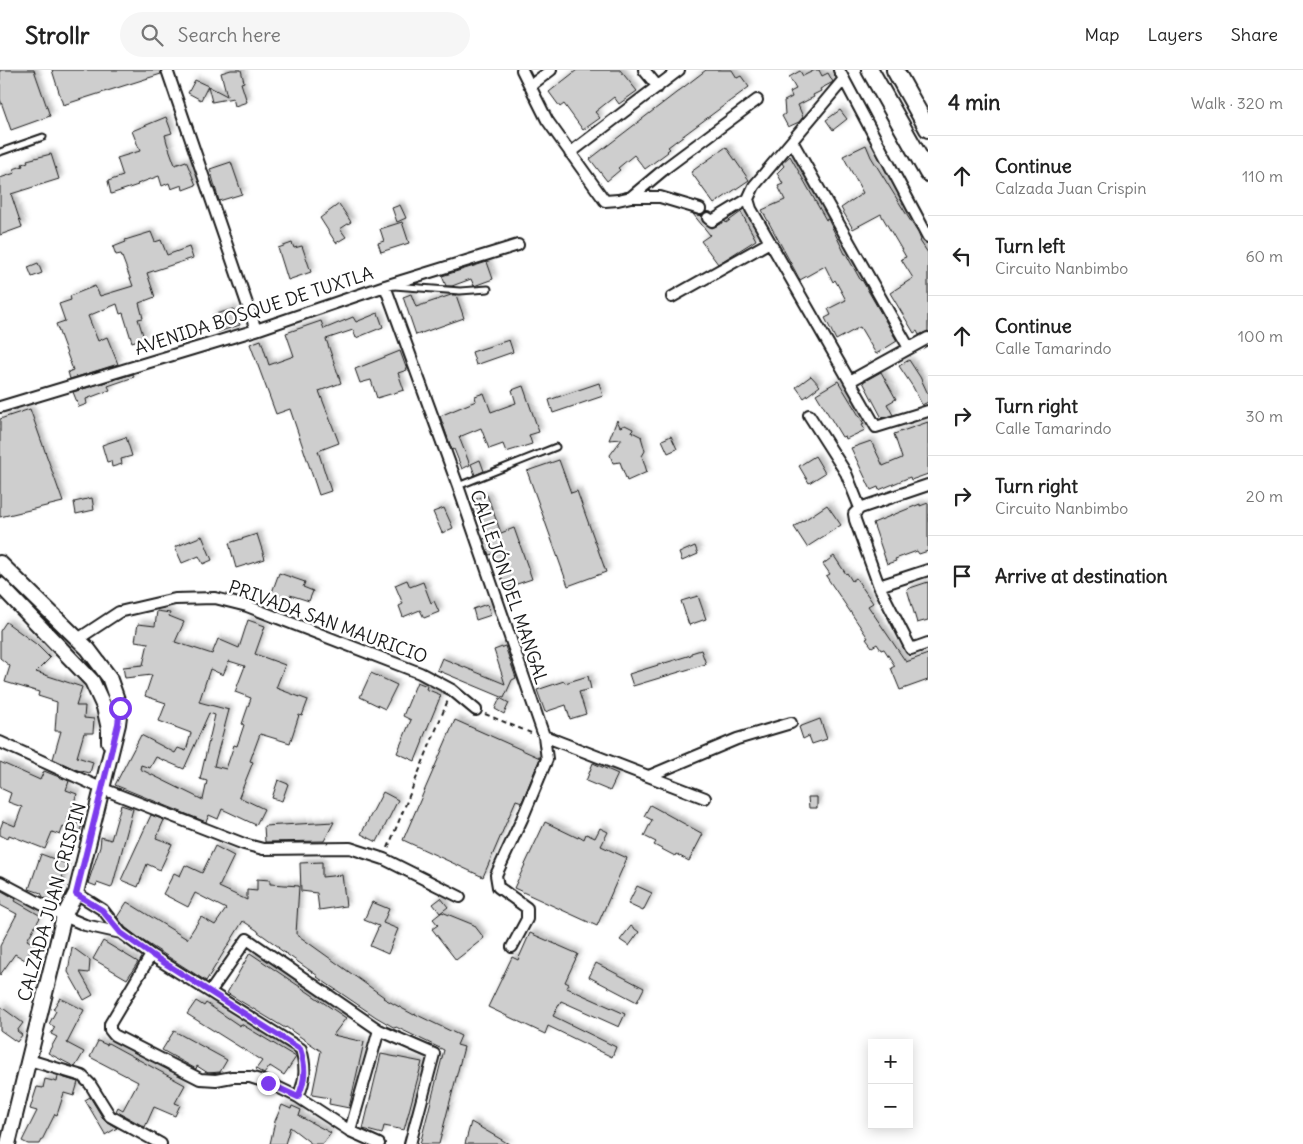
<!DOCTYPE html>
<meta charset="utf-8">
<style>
:root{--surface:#fff;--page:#f6f6f6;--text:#222;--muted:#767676;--line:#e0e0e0}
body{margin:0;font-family:Delius,sans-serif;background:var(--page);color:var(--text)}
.controls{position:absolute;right:15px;bottom:15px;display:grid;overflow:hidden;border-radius:0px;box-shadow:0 2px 12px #0003}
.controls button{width:45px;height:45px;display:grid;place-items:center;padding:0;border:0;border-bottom:1px solid var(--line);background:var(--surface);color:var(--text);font:25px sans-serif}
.stop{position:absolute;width:15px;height:15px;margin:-11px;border:4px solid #7c3aed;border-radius:50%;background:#fff}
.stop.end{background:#7c3aed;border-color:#fff;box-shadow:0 1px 5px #0008}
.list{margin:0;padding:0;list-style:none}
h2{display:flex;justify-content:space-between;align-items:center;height:65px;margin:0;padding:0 20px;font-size:21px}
h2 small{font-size:16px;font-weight:400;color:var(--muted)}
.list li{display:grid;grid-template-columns:32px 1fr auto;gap:15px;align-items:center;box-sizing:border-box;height:80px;padding:0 20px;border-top:1px solid var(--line)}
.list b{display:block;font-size:19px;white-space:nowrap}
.list p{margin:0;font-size:16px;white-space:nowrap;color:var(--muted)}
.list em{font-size:16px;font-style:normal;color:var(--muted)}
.icon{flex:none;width:28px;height:28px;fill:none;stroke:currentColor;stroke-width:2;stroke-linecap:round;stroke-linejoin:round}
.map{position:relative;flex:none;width:928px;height:1074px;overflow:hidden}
header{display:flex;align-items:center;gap:30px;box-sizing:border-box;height:70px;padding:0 25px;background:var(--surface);border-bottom:1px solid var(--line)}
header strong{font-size:24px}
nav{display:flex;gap:28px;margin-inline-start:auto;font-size:18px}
.search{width:350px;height:45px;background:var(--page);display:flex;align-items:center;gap:12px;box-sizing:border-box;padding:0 18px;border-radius:28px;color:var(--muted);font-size:19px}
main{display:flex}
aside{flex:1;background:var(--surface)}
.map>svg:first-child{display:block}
</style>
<header>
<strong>Strollr</strong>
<div class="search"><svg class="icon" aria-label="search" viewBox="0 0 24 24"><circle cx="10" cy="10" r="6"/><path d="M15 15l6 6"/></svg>Search here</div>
<nav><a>Map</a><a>Layers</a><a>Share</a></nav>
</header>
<main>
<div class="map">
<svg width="928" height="1074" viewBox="0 0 928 1074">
<defs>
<filter id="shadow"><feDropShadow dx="3.5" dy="-3.5" stdDeviation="2.5" flood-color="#0004"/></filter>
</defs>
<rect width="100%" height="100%" fill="#fff"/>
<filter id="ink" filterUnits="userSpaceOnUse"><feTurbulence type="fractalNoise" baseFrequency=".02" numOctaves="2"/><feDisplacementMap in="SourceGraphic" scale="10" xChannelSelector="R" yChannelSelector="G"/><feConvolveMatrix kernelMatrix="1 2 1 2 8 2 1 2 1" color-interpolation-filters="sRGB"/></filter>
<g filter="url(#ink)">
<!-- building -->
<path fill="#cecece" stroke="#1c1c1c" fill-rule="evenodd" filter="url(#shadow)" d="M0 0H34L50 46 11 60 0 29Z
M52 0H160L161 4 63 35Z
M231 0H241L244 12 241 13 247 32 235 36 233 28 212 32 208 16 227 26 221 3Z
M577 0H620L637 21 619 34 614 27 595 42 600 48 583 60 564 34 560 37 549 22Z
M706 0H732L737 8 741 6 749 17 668 77 670 79 667 81 668 82 645 99 634 85 618 98 620 100 607 111 590 89Z
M815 0H819L822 6 828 3 833 12 820 19 821 21 813 25 814 27 798 35 803 47 799 52 788 57 782 46 785 44 784 31 792 27 790 22 796 19 789 7 800 1 803 6Z
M195 10 208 16 201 30 188 23Z
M840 40 847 49 833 60 826 50Z
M166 47 172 63 165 65 167 73 175 95 186 91 196 115 183 120 182 115 171 119 169 113 162 116 159 106 137 114 138 115 111 124 108 111 123 106 117 88 140 81 132 61Z
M866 75 871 87 918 163 921 170 920 171 928 183V261L919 265 917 261 914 263 890 223 913 208 901 189 906 187 883 148 881 144 853 159 841 138 863 123 843 86Z
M726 77 749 110 714 134 691 102Z
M51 84 59 109 11 124 22 157 0 165V108L15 103 13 99 23 96 22 94 28 92 27 90Z
M790 86 826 150 828 149 845 184H846L861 211 862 210 897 271 876 284 860 257 836 270 825 248 831 245 828 239 846 230 835 210 833 212 825 196 800 210 762 140 785 130 778 116 783 114 777 103 784 96 782 93Z
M231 92 242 124 219 131 210 99Z
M339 134 351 152 340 159 346 167 336 173 320 148Z
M400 135 406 148 397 152 392 138Z
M741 142 756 170 718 194 701 171 710 165 693 144 702 146V150L704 153 712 158 725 151 726 153Z
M402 152 409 173 381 182 378 173 384 171 380 159Z
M151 162 155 172 161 170 167 185 189 177 193 188 147 203 155 227 139 233 143 248 138 249 144 268 132 272 123 243 120 244 117 234 88 246 98 271 107 267 118 294 70 309 68 302 73 300 56 254 65 251 59 234 71 230 70 226 95 216 100 226 133 216 121 184 116 185 113 177 126 172 125 170Z
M292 173 294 178 302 176 311 202 288 210 278 178Z
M487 192 493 209 474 216 471 209 452 216H446L442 206Z
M38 193 42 203 32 207 28 197Z
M411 224 416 237 451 225H456L464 248 416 265 403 227Z
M234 239 240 255 218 262 212 245Z
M378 243 383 257 356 268 353 260 326 269 341 313 319 321 339 373 318 381 331 421 319 425 290 339 276 344 250 274 261 270 269 295 294 286 286 263 321 251 324 259 353 247 356 252Z
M509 270 513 282 476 295 472 282Z
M400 281 407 300 398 303 404 320 377 328 371 310 360 313 355 299Z
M909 290 920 307 928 324V332L922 335 913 317 899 296Z
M881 302 896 329 887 334 893 345 882 348 863 312Z
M133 304 134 307 108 316 110 320 86 329 87 334 79 337 73 322Z
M811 306 820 316 804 328 796 317Z
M838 311 864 354 862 355 865 360 846 369 845 366 842 367 816 324Z
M599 313 603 326 553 343 549 330Z
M523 316 539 362 529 365 532 374 506 382 503 374 489 379 481 358 459 367 470 395 462 399 454 379 452 380 440 346 476 331 475 326 484 323 491 342 516 333 512 320Z
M30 339 63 432 0 447V349Z
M617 350 620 357 625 355 633 359 632 362 642 367H641L645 381 642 386 647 402 627 411 620 392 613 393 610 385 622 369 609 370Z
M928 352V404L911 410 910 407 879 420 878 417 871 420 851 378 871 371 883 396 902 388 894 364Z
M671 366 677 379 668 383 662 370Z
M126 367 132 386 121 389 122 394 112 397 111 391 107 392 102 375Z
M815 386 825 403 809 413 799 396Z
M480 390 484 401 475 405 471 394Z
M559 390 571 423 577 421 606 502 568 516 527 401Z
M487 425 501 463 514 458 532 509 505 518 493 484 489 485 483 469 487 468 474 430Z
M92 428 94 440 76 444 74 432Z
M928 433V481L919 484 917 481 895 489 896 491 887 494 873 453 920 434V436Z
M827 435 841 455 807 477 794 457Z
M444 438 453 458 442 463 433 442Z
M257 464 265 489 236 498 229 473Z
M202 466 212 490 203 494 199 486 182 493 175 477Z
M695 476 698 484 682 491 679 483Z
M834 486 846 504 847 503 852 511 856 508 862 517 873 533 868 536 906 592 928 584V610L900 620 891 598 895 596 884 579 881 580 877 574 872 577 866 569 868 568 826 506 830 504 823 494Z
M279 503 305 512 303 517 313 521 309 531 290 525 288 531 271 525Z
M407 510 410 517 423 512 431 533 434 531 439 542 424 548 420 540 403 547 399 536 403 534 395 515Z
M928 512V550L917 553 907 519Z
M698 526 706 549 689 555 681 531Z
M487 534 491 545 476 550 473 539Z
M157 541 170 543 169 546 184 552 175 572 212 584 218 569 239 578 248 550 265 556 255 584 285 595 276 618 308 630 302 646 299 645 290 673 260 664 250 691 253 692 239 727 264 739 256 755 222 739 218 749 209 745 206 752 115 715 141 665 175 683 178 678 186 681 191 663 159 651 166 633 145 626 152 605 125 608 123 597 143 595 148 573 135 571 138 554 155 556ZM229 591 245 596 235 622 251 628 242 654 244 655 237 676 234 675 226 699 214 696 229 640 199 632 210 599 223 605ZM209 643 215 645 200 709 207 711 203 730 140 699 141 695 150 698 156 687 184 699Z
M6 552 36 574 50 588 36 602 82 617 76 636H85L84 648 94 649 93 663H84L77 687 93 692 90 703 77 700 53 689 61 661H55L57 632 38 626 39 622 5 612 10 596 0 588V561Z
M505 576 516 608 512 610 504 628 437 600 442 588 505 614 494 580Z
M701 580 706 594 633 616 629 604 691 585V583Z
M371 603 397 615 385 639 360 627Z
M588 606 591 619 579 622 586 644 570 649 566 635 545 642 537 620 564 611 565 613Z
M417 612 427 616 426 619 441 625 422 671H423L415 691 397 683 411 650 403 646Z
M500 628 509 633 504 644 495 639Z
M820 649 827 669 812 674 809 666 803 669 799 657Z
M455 650 540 688 522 732 516 730 483 807 403 770Z
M0 692 40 710 44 701 69 711 66 720 77 724 67 750 82 755 79 763 63 757 60 765 52 762 45 779 9 765 8 769 0 765V759L3 751 15 756 22 737 8 732 11 723 0 718Z
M593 693 618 704 610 721 586 711Z
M278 710 288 714 282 731 272 728Z
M383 722 398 730 377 772 361 764Z
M808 727H817V738H809Z
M121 735 133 739 113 814 111 818 97 813 96 816 88 813 100 777 101 767 111 770Z
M650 735 703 764 689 791 676 784 675 786 654 775 656 772 644 766 652 750 644 746Z
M151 745 164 750 156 768 172 774 160 800 147 794 138 817 121 810Z
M334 752 324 771 265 772 264 756Z
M545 752 578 768 579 766 584 769 586 764 595 768 600 758 608 762 601 776 627 788 597 856 514 818Z
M215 776 234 786 219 817 247 830V820L257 821V809L270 810V814L299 816 296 864 384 927 383 928 414 945 415 944 461 966 457 975 464 977 439 1074H420L444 980 396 957 395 958 376 947 317 907 318 906 278 878 279 877 258 862V861L243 851 206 911 142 870 126 858 117 847 127 832 187 869 201 847 215 855 226 839 195 823 188 837 163 824 174 803 180 806 185 795 202 803Z
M41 784 67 794 62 808 65 809 57 828 51 831 43 827 41 823 29 819Z
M322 792V807L342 805 346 836 319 840 317 823 301 821 300 793Z
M637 816 652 823 643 841 628 834Z
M0 820 16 829 15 831 41 846 27 870 34 874 25 890 15 884 0 905V876L17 844 0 835Z
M441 828 448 837 440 843 433 834Z
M372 832 389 839 383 853 398 859 388 884 370 876 379 856 364 850Z
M442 842 474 855 484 868 456 890 432 859 438 855 433 849Z
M631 856 639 862 629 876 620 870Z
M530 863 578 884 565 912 569 914 567 918 625 944 619 957 561 931 553 946 616 977 612 987 548 956 545 964 488 937 512 887 518 890Z
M103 871 138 892 127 909 93 889Z
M72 877 90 890 89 903 80 902 93 925 84 930 68 902Z
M250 883 346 948 333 965 364 972 349 1038 329 1034 330 1028 312 1025 321 981 286 957 285 958 227 923Z
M596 893 644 918 637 932 589 907Z
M60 928 84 940 67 973 84 982 75 997 48 983 57 967 51 964 55 957 49 954 56 941 53 939Z
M196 931 204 936 206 933 240 956 241 954 296 987 284 1005 270 996 264 1004 256 999 262 991 187 944Z
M0 936 23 953 17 961 22 965 17 972 0 960Z
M174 961 227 990 220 1002 208 1003 197 996 196 999 162 980Z
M98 971 107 975 108 973 185 1015 175 1033 180 1035 175 1046 154 1037 145 1057 116 1041 118 1037 123 1040 138 1012 90 987Z
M381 984 422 992 404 1060 384 1056 382 1064 363 1059Z
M58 1006 78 1012 74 1026 64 1023 57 1045 55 1044 40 1074H28L22 1071 37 1041 30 1039 37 1017 43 1018 45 1009 57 1012Z
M90 1027 104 1050 117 1058 105 1065V1064L85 1030Z
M282 1035 291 1039 292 1036 301 1040 299 1046 331 1063 323 1074H312L290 1057 285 1074H270L275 1051Z
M471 1052 509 1074H465Z"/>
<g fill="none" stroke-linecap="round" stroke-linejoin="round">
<defs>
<path id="lane" d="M0 82 43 67
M394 216 460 221 488 219
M458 416 556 377"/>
<path id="street" d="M167 0 256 260
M522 0 547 50 605 131 618 130 631 127 667 97 757 30
M644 0 658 17
M839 0 928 167
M530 16 551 0
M792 71 909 278
M570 83 679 0
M631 127H660L700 139
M748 129 751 139 876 357 928 341
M708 148 712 151 748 129 754 116 844 9
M385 216 458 416 544 666 547 689 522 749 496 805 498 817 527 838V849L512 877
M672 227 770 172
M850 311 928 268
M0 337 256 260 385 216 518 175
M809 345 846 403 860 438 854 444 855 450 879 516 911 579 928 573
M860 438 928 415
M879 516 928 500
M78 569 119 542 175 529 215 528 247 536 420 603 452 620 476 640
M544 666 705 728
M0 672 103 719 244 774 263 779 350 778 384 789 460 827
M649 706 737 669 791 653
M0 812 64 846 85 855 121 863
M76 823 103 840 121 863 151 885 301 979C306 997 306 1009 298 1027
M151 885 110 954V960L114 965 200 1009 216 1010 232 1007H250L269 1013 298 1027 350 1061 379 1074
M210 922 247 869 379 960 434 984 410 1074
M29 990 82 1006 90 1014 110 1046 161 1074
M350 1061 379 960"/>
<path id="secondary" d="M0 493 88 579 109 607 120 638 118 654 76 823 64 846 8 1074
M0 515 92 611 104 637 109 659V672"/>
<path id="primary" d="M870 0 928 103
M895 0 928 59"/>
</defs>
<!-- lane casing -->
<use href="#lane" stroke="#1c1c1c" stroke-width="9"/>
<!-- street casing -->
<use href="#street" stroke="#1c1c1c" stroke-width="14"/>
<!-- secondary casing -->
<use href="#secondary" stroke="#1c1c1c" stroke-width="18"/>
<!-- primary casing -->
<use href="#primary" stroke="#1c1c1c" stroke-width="20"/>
<!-- path -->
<path stroke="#1c1c1c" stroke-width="2" stroke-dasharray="5 4" stroke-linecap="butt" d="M485 644 531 663
M388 778 448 630"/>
<!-- lane -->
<use href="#lane" stroke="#fff" stroke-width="5"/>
<!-- street -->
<use href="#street" stroke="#fff" stroke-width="10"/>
<!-- secondary -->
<use href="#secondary" stroke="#fff" stroke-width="14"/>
<!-- primary -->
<use href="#primary" stroke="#fff" stroke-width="16"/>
</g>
</g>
<g fill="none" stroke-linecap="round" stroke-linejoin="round" filter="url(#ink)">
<!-- route -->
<path stroke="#7c3aed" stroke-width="6" d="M120 638 118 654 76 824 102 840 121 863 152 885 300 979C306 997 306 1009 298 1027L268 1013"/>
</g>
<g text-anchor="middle" stroke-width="5" stroke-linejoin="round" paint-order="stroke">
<!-- street labels -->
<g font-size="18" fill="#1c1c1c" stroke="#fff">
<text transform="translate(254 241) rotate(-18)" y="6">AVENIDA BOSQUE DE TUXTLA</text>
<text transform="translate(509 517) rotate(71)" y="6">CALLEJÓN DEL MANGAL</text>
<text transform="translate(328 552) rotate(20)" y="6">PRIVADA SAN MAURICIO</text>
<text transform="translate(52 832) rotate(-74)" y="6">CALZADA JUAN CRISPIN</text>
</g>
</g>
</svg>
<div class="controls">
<button>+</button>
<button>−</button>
</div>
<div class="stop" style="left:120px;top:638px"></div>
<div class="stop end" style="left:268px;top:1013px"></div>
</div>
<aside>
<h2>4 min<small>Walk · 320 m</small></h2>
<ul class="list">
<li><svg class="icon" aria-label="ahead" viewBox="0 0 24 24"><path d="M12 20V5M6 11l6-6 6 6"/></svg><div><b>Continue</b><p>Calzada Juan Crispin</p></div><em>110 m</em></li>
<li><svg class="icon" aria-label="left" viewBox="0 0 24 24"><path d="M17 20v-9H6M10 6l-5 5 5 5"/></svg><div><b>Turn left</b><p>Circuito Nanbimbo</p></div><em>60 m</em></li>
<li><svg class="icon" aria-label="ahead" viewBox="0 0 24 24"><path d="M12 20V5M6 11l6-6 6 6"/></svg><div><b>Continue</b><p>Calle Tamarindo</p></div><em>100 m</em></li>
<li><svg class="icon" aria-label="right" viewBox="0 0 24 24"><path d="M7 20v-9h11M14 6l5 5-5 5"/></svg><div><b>Turn right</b><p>Calle Tamarindo</p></div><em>30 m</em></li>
<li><svg class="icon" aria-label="right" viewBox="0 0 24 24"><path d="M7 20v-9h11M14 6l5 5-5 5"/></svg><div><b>Turn right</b><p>Circuito Nanbimbo</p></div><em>20 m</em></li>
<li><svg class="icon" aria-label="arrive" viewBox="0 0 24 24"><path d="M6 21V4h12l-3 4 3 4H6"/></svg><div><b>Arrive at destination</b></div></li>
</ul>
</aside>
</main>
